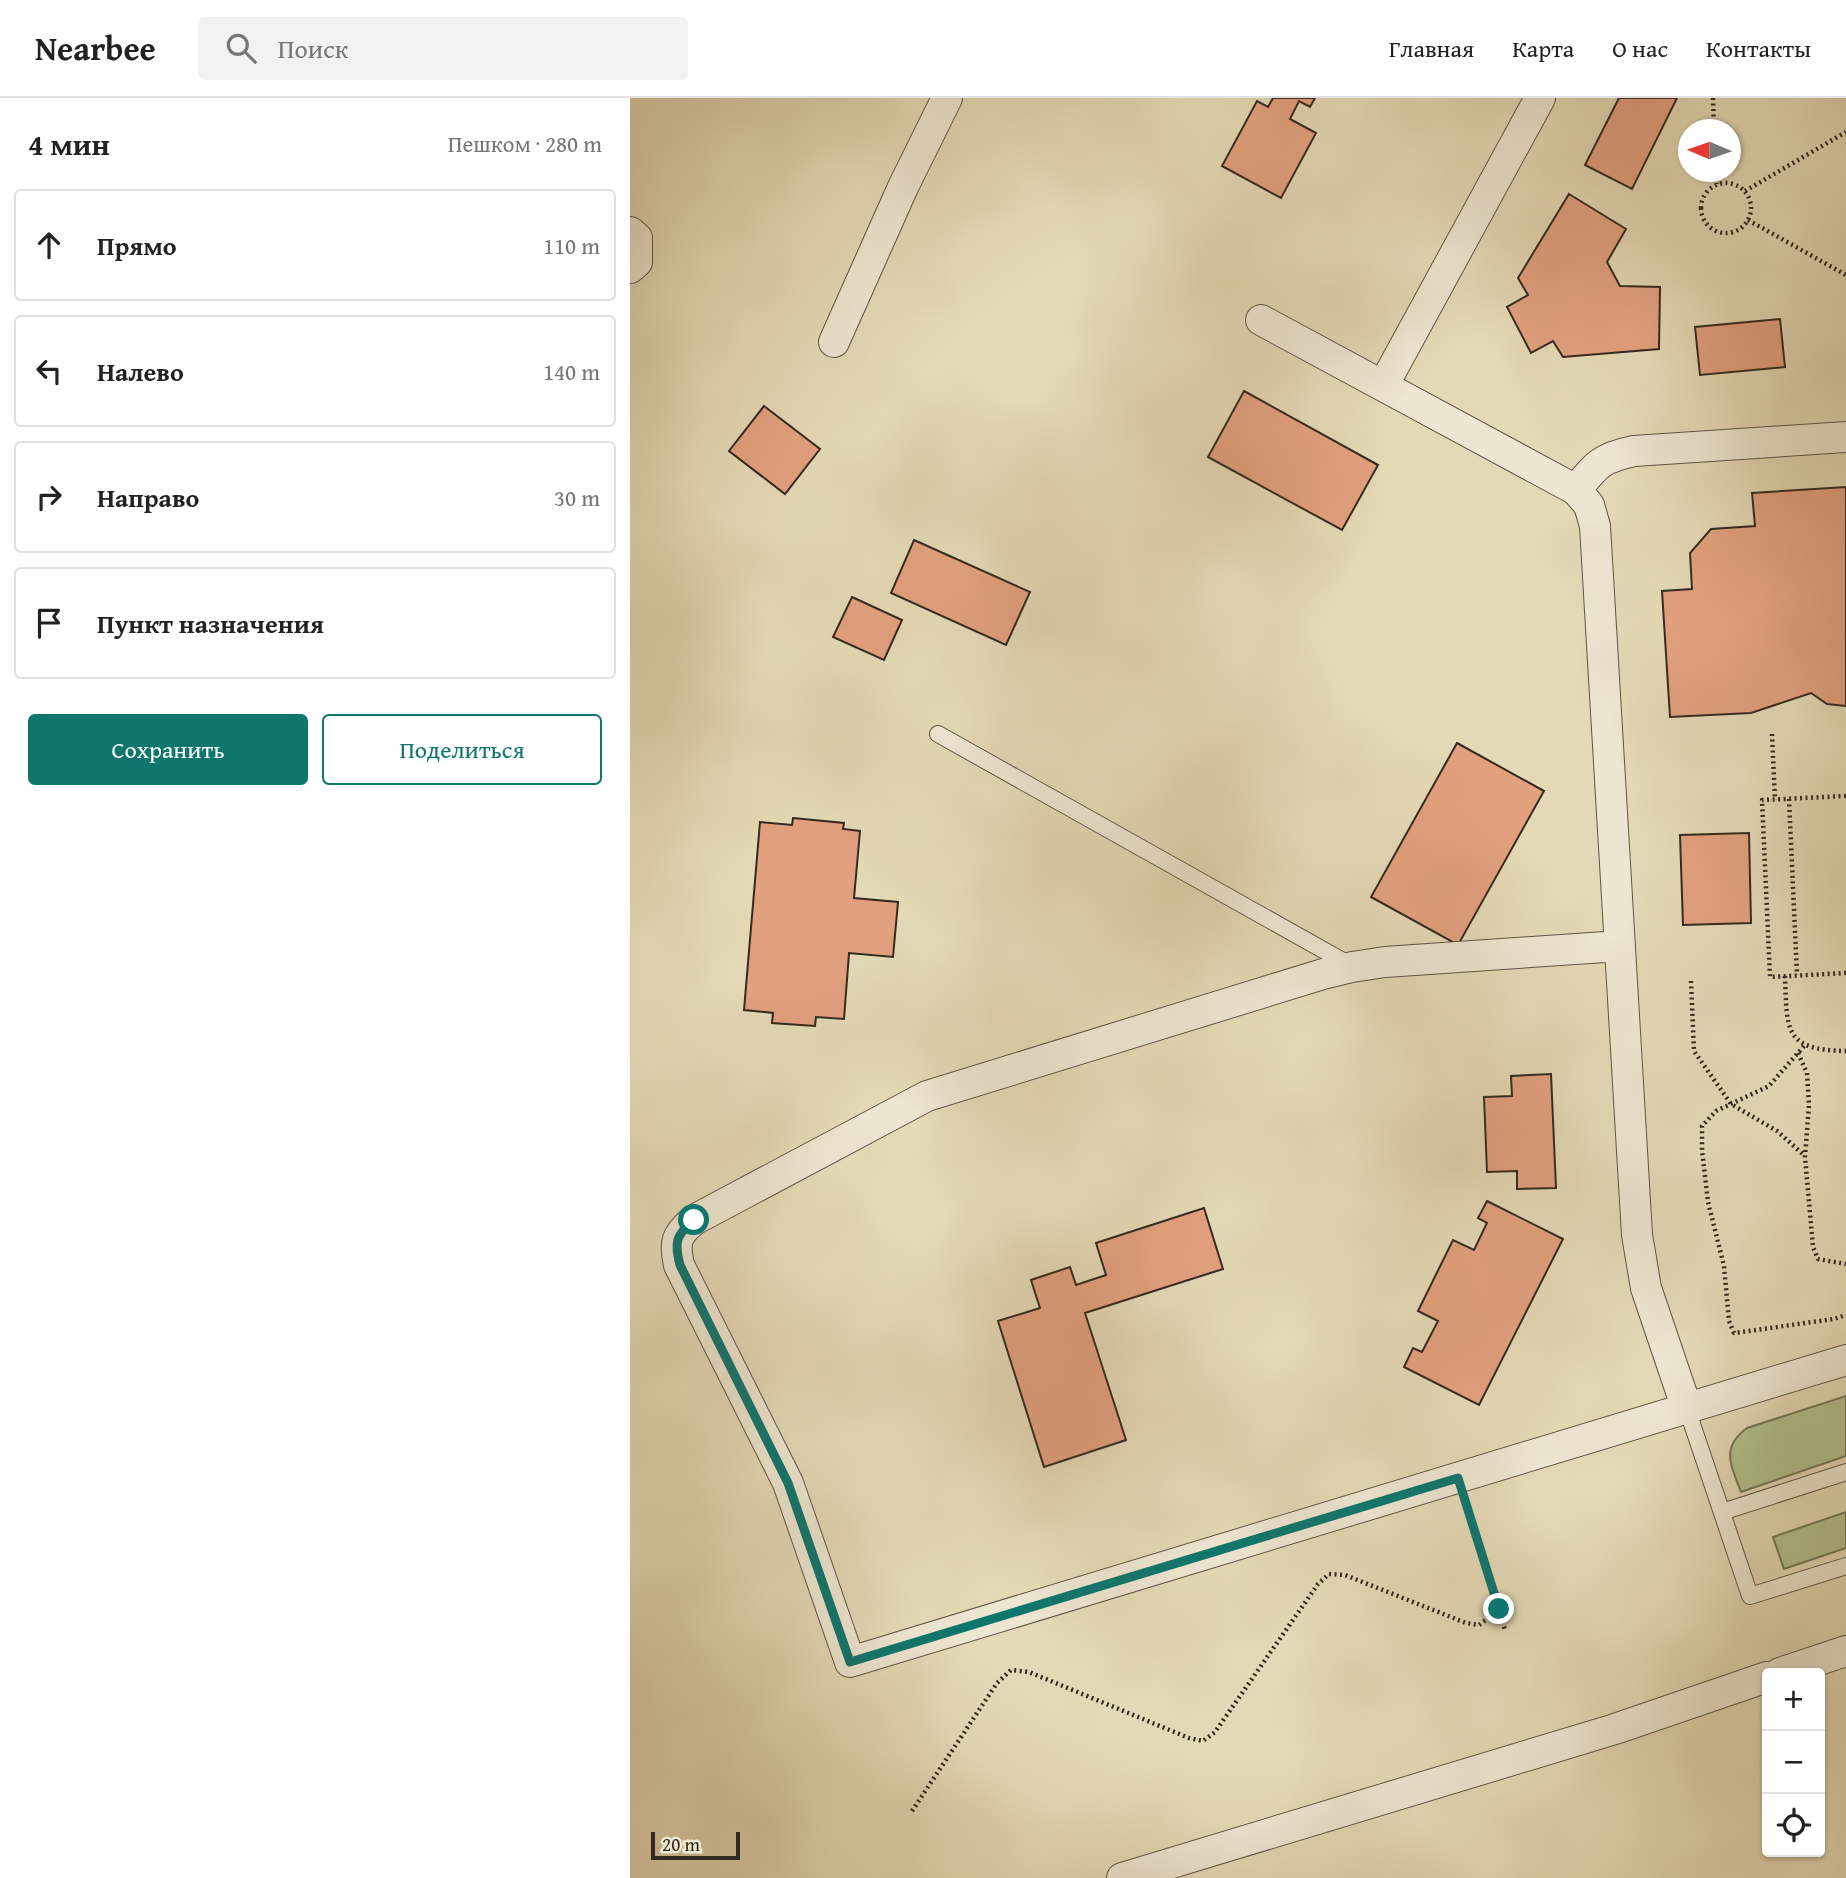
<!DOCTYPE html>
<html lang="ru">
<meta charset="utf-8">
<style>
:root{--surface:#fff;--page:#f2f2f2;--text:#222;--muted:#767676;--line:#e0e0e0;--accent:#0f766e}
body{margin:0;font-family:"Gentium Book Plus",serif;background:var(--page);color:var(--text)}
.controls{position:absolute;right:21px;bottom:21px;display:grid;overflow:hidden;border-radius:7px;box-shadow:0 2px 5px #0004}
.controls button{width:63px;height:63px;display:grid;place-items:center;padding:0;border:0;border-bottom:2px solid var(--line);background:var(--surface);color:var(--text);font:35px sans-serif}
.compass{position:absolute;left:1048px;top:21px;width:63px;height:63px;border-radius:50%;background:var(--surface);box-shadow:0 2px 5px #0004;rotate:272deg}
.scale{position:absolute;left:21px;bottom:18px;width:89px;box-sizing:border-box;padding-left:7px;border:4px solid #332a1f;border-top:0;font-size:19px;line-height:24px;white-space:nowrap;color:#332a1f;-webkit-text-stroke:5px #ede6d0;paint-order:stroke}
.stop{position:absolute;width:21px;height:21px;margin:-16px;border:5px solid #0f766e;border-radius:50%;background:#fff}
.stop.end{background:#0f766e;border-color:#fff;box-shadow:0 2px 7px #0008}
.list{margin:0;padding:0;list-style:none}
h2{display:flex;justify-content:space-between;align-items:center;height:91px;margin:0;padding:0 28px;font-size:30px}
h2 small{font-size:23px;font-weight:400;color:var(--muted)}
.list li{display:grid;grid-template-columns:46px 1fr auto;gap:21px;align-items:center;box-sizing:border-box;height:112px;margin:0 14px 14px;padding:0 14px;border:2px solid var(--line);border-radius:7px}
.list b{display:block;font-size:26px;white-space:nowrap}
.list em{font-size:23px;font-style:normal;color:var(--muted)}
.actions{display:flex;gap:14px;padding:21px 28px}
.actions a{flex:1;padding:16px 0;border:2px solid var(--accent);border-radius:7px;text-align:center;font-size:24px;color:var(--accent)}
.actions .main{background:var(--accent);color:#fff}
.icon{flex:none;width:38px;height:38px;fill:none;stroke:currentColor;stroke-width:2;stroke-linecap:round;stroke-linejoin:round}
.map{position:relative;flex:none;width:1216px;height:1780px;overflow:hidden}
header{display:flex;align-items:center;gap:42px;box-sizing:border-box;height:98px;padding:0 35px;background:var(--surface);border-bottom:2px solid var(--line)}
header strong{font-size:33px}
nav{display:flex;gap:38px;margin-inline-start:auto;font-size:24px}
.search{width:490px;height:63px;background:var(--page);display:flex;align-items:center;gap:18px;box-sizing:border-box;padding:0 24px;border-radius:7px;color:var(--muted);font-size:26px}
main{display:flex}
aside{flex:1;background:var(--surface)}
.map>svg:first-child{display:block}
</style>
<header>
<strong>Nearbee</strong>
<div class="search"><svg class="icon" aria-label="search" viewBox="0 0 24 24"><circle cx="10" cy="10" r="6"/><path d="M15 15l6 6"/></svg>Поиск</div>
<nav><a>Главная</a><a>Карта</a><a>О нас</a><a>Контакты</a></nav>
</header>
<main>
<aside>
<h2>4 мин<small>Пешком · 280 m</small></h2>
<ul class="list">
<li><svg class="icon" aria-label="ahead" viewBox="0 0 24 24"><path d="M12 20V5M6 11l6-6 6 6"/></svg><div><b>Прямо</b></div><em>110 m</em></li>
<li><svg class="icon" aria-label="left" viewBox="0 0 24 24"><path d="M17 20v-9H6M10 6l-5 5 5 5"/></svg><div><b>Налево</b></div><em>140 m</em></li>
<li><svg class="icon" aria-label="right" viewBox="0 0 24 24"><path d="M7 20v-9h11M14 6l5 5-5 5"/></svg><div><b>Направо</b></div><em>30 m</em></li>
<li><svg class="icon" aria-label="arrive" viewBox="0 0 24 24"><path d="M6 21V4h12l-3 4 3 4H6"/></svg><div><b>Пункт назначения</b></div></li>
</ul>
<div class="actions"><a class="main">Сохранить</a><a>Поделиться</a></div>
</aside>
<div class="map">
<svg width="1216" height="1780" viewBox="0 0 1216 1780">
<rect width="100%" height="100%" fill="#e4d9b6"/>
<filter id="stains"><feTurbulence type="fractalNoise" baseFrequency=".00286" numOctaves="4"/><feColorMatrix values="0 0 0 0 .2 0 0 0 0 .09 0 0 0 0 .02 0 0 0 .5 -.17"/></filter>
<radialGradient id="worn" r=".72"><stop offset=".6" stop-color="#630" stop-opacity="0"/><stop offset="1" stop-color="#630" stop-opacity=".3"/></radialGradient>
<!-- green -->
<path fill="#b2bf8f" stroke="#727457" stroke-width="2" d="M1216 1298V1358L1111 1394C1101 1367 1090 1350 1117 1330Z
M1216 1414V1450L1154 1471 1143 1439Z"/>
<!-- building -->
<path fill="#e3a07f" stroke="#332a1f" stroke-width="2" d="M643 0H685L680 9 669 3 660 21 686 35 651 100 592 68 627 3 638 9Z
M989 0H1047L1002 91 955 67Z
M939 96 996 131 977 164 990 188 1030 189 1029 251 933 259 923 243 901 255 877 209 898 197 888 180Z
M1150 221 1155 269 1070 277 1065 229Z
M614 293 748 367 712 432 578 359Z
M134 308 190 351 155 396 99 353Z
M1216 389V608L1197 606 1181 595 1121 615 1040 619 1032 493 1062 491 1060 455 1081 431 1125 428 1122 395Z
M284 442 400 494 376 547 261 495Z
M222 499 272 522 254 562 203 539Z
M827 645 914 693 828 847 741 799Z
M163 720 214 725 213 731 230 733 224 800 268 804 263 859 219 855 214 921 186 919 185 928 142 925 143 915 114 912 130 724 162 727Z
M1119 735 1121 825 1053 827 1050 737Z
M921 976 926 1090 887 1091V1073L857 1074 854 999 882 998 881 978Z
M857 1103 933 1141 849 1307 774 1269 783 1250 792 1254 808 1223 788 1213 823 1142 844 1152 857 1125 848 1120Z
M574 1110 593 1171 455 1215 496 1342 414 1369 368 1223 410 1210 401 1182 440 1169 446 1187 476 1177 466 1145Z"/>
<g fill="none" stroke-linecap="round" stroke-linejoin="round">
<defs>
<path id="lane" d="M308 636 720 867
M1057 1311 1120 1498 1216 1468
M1092 1414 1216 1374"/>
<path id="street" d="M0 134 7 140V164L0 170
M631 222 946 392 959 407 965 428 1007 1137 1016 1190 1057 1311
M204 244 273 89 317 0
M753 288 910 0
M946 392C967 366 971 360 1004 353L1216 339
M990 848 755 864 722 869 693 876 297 998 64 1122C46 1137 44 1144 49 1167L158 1385 220 1564 1216 1262
M1150 1575 1216 1553
M492 1780 985 1631 1137 1579"/>
</defs>
<!-- lane casing -->
<use href="#lane" stroke="#5f5645" stroke-width="18"/>
<!-- street casing -->
<use href="#street" stroke="#5f5645" stroke-width="32"/>
<!-- path -->
<path stroke="#332a1f" stroke-width="4.5" stroke-dasharray="2 3.5" stroke-linecap="butt" d="M1083 0 1084 32
M1086 74 1087 86
M1071 110a25 25 0 1 1 50 0a25 25 0 1 1-50 0Z
M1115 93 1216 34
M1118 122 1216 177
M1142 636 1145 702
M1216 698 1132 702 1140 879 1216 875
M1159 701 1167 877
M1155 878C1157 933 1154 952 1216 953
M1061 883 1064 953 1101 1006 1147 1033 1175 1058
M1174 948 1139 988 1086 1013 1072 1028V1052L1078 1104 1094 1168 1099 1223 1104 1235 1204 1221 1216 1217
M1168 955 1177 975 1179 1007 1175 1059 1183 1149 1188 1161 1216 1166
M836 1408 875 1532
M282 1713 367 1585 381 1572 399 1574 559 1640 573 1643 585 1634 688 1486 699 1476 715 1477 836 1525 849 1527 869 1512"/>
<!-- lane -->
<use href="#lane" stroke="#ede6d0" stroke-width="16"/>
<!-- street -->
<use href="#street" stroke="#ede6d0" stroke-width="30"/>
</g>
<g fill="none" stroke-linecap="round" stroke-linejoin="round">
<!-- route -->
<path stroke="#0f766e" stroke-width="9" d="M64 1122C46 1137 44 1144 50 1167L158 1385 220 1564 828 1380 869 1511"/>
</g>
<rect width="100%" height="100%" filter="url(#stains)"/>
<rect width="100%" height="100%" fill="url(#worn)"/>
</svg>
<div class="controls">
<button>+</button>
<button>−</button>
<button><svg class="icon" aria-label="locate" viewBox="0 0 24 24"><circle cx="12" cy="12" r="6"/><path d="M12 2v4M12 18v4M2 12h4M18 12h4"/></svg></button>
</div>
<svg class="compass" viewBox="-18 -18 36 36"><path d="M0-13l5 13h-10z" fill="#e53935"/><path d="M0 13l5-13h-10z" fill="#767676"/></svg>
<div class="scale">20 m</div>
<div class="stop" style="left:64px;top:1122px"></div>
<div class="stop end" style="left:869px;top:1511px"></div>
</div>
</main>
